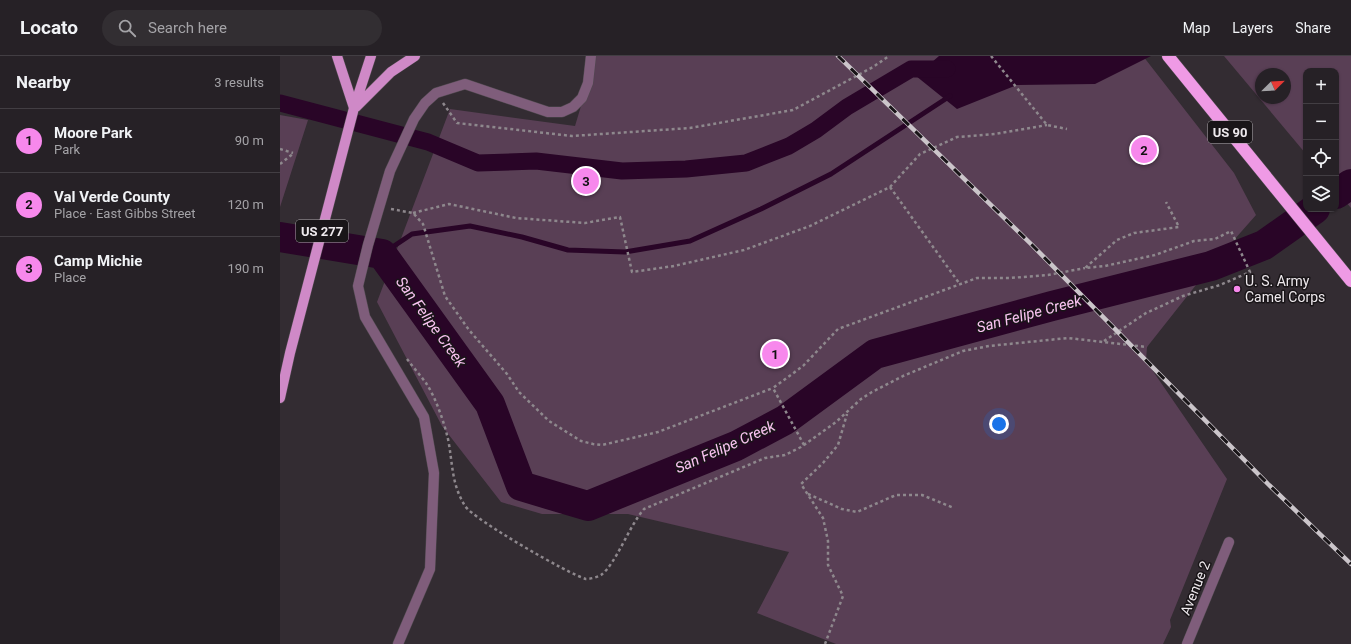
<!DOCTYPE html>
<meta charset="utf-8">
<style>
:root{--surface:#262126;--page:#322e32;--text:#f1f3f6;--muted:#a4a3a7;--line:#423e43;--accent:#f788ec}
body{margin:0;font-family:Roboto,sans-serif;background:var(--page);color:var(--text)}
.controls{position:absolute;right:12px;top:12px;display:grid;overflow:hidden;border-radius:8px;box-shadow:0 1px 3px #0004}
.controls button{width:36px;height:36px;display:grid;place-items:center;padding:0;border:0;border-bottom:1px solid var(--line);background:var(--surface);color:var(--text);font:20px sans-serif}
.compass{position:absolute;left:975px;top:12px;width:36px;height:36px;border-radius:50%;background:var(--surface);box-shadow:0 1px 3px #0004;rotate:66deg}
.you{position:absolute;left:719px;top:368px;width:14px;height:14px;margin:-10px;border:3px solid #fff;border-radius:50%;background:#1a73e8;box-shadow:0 0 0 6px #1a73e833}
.badge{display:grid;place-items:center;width:26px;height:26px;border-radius:50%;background:var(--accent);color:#111;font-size:13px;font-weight:700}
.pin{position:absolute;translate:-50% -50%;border:2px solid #fff;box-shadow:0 1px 4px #0006}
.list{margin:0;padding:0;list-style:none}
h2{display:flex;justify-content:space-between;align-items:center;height:52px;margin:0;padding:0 16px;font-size:17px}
h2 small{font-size:13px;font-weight:400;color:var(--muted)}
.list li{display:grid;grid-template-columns:26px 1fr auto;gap:12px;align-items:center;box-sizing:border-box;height:64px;padding:0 16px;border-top:1px solid var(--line)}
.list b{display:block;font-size:15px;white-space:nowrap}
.list p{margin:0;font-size:13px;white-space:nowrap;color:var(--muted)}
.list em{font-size:13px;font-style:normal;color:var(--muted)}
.icon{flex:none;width:22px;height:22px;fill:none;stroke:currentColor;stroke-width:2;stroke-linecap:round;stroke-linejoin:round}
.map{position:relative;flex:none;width:1071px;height:588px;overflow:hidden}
header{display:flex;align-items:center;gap:24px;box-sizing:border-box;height:56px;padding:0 20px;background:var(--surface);border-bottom:1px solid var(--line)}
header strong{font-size:19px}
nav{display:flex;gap:22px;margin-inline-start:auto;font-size:14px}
.search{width:280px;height:36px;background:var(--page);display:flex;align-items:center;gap:10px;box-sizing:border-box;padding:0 14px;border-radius:22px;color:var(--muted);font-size:15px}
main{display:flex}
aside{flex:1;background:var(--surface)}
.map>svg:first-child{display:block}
</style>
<header>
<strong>Locato</strong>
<div class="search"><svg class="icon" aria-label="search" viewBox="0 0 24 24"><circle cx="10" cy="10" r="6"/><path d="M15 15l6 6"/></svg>Search here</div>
<nav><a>Map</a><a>Layers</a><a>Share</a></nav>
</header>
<main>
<aside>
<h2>Nearby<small>3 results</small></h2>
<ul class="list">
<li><span class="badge">1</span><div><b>Moore Park</b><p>Park</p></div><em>90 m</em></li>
<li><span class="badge">2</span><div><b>Val Verde County</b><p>Place · East Gibbs Street</p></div><em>120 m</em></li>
<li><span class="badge">3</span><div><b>Camp Michie</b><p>Place</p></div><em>190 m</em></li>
</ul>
</aside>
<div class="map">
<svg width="1071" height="588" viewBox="0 0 1071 588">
<rect width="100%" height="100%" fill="#332c32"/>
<!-- green -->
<path fill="#593f55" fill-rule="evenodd" d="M316 0H863L954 117 976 159 931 210 867 291 866 305 947 423 890 564 891 571 883 588H556L477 557 509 496 348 458H262L221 446 162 370 97 246 170 53 295 70Z
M944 0H1071V152L1056 134V15H1026V98ZM981 18H1005V42H981Z
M0 59 28 64 0 151Z"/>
<!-- water -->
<path fill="#290527" d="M659 0H871L815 28 737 29 677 53 636 20Z"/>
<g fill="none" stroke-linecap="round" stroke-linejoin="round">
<!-- stream -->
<path stroke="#290527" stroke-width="5" d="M102 198 132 178 190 170 242 181 288 194 345 196 410 185 481 153 551 118 670 40"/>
<!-- canal -->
<path stroke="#290527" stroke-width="17" d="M0 47 148 86 198 107 256 105 342 115 406 113 466 107 509 90 536 74 567 51 631 13H667"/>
<!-- river -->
<path stroke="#290527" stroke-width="30" d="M1056 138 1071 128
M0 181 102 198 210 348 241 430 308 450 456 390 505 364 595 298 772 250 931 210 984 189 1035 153"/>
<defs>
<path id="minor" d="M118 588 150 513 154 417 144 361 85 261 78 230 88 189 110 115 134 63 145 47 156 37 185 28 268 56H282L293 51 302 42 308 27 311 0
M907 588 949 486"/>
<path id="major" d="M57 0 74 52
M76 51 111 16 135 0
M0 342 10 297 74 52 91 0"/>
<path id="highway" d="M888 0 1071 225"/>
</defs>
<!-- minor casing -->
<use href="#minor" stroke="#514a50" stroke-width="11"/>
<!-- major casing -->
<use href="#major" stroke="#514a50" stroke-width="11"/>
<!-- highway casing -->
<use href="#highway" stroke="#514a50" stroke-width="13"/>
<!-- path -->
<path stroke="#8e888d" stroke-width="2.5" stroke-dasharray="3 3" stroke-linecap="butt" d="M711 0 767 69 787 73
M163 47 177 67 292 80 410 72 513 54 593 11 609 0
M0 93 13 97
M0 108 14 97
M610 131 679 227
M111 153 133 157 143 168 165 240 189 274 227 318 239 336 269 365 301 385 313 388 322 389 378 376 493 332
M133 157 169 148 236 162 305 167 340 161 352 216 394 210 464 194 530 170 610 131 640 98 677 81 715 78 767 69
M824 285 866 257 903 240 940 229 970 216 951 175 935 183 914 185 875 199 825 210 805 212 837 184 854 177 899 171 886 146
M127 303C133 311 140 319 146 327 156 342 164 366 168 383 173 408 171 427 185 450 193 463 290 519 306 523 310 523 318 521 321 519 336 508 349 470 364 453L485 402 505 399 521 391 556 366 581 343 592 336 623 320 683 295 709 290 788 282 867 291
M524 389 493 332 523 310 558 273 697 222H730L768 219 805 212
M528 438 562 453 577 456 616 439H642L674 452
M545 588 563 540 548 509V485L543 462 521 428 543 407 558 389 567 358"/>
<!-- minor -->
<use href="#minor" stroke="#7f5d7b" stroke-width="10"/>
<!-- major -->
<use href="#major" stroke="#cf89c7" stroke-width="10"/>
<!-- highway -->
<use href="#highway" stroke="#ef9ae5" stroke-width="12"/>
<defs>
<path id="rail" d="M558 0 752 189 988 428 1071 508"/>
</defs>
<!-- rail casing -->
<use href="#rail" stroke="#cbc5ca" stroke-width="4.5"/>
<!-- rail -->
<use href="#rail" stroke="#191518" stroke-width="3" stroke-dasharray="9" stroke-linecap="butt"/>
</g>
<!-- markers -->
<circle fill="#f788ec" stroke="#191518" stroke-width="1.5" cx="957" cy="233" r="4"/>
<g text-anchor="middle" stroke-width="3" stroke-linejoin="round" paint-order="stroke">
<!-- shield labels -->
<g fill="#191518" stroke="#aea9ad" stroke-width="1">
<rect x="928" y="65" width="44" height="22" rx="3"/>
<rect x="16" y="164" width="52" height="22" rx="3"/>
</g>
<g font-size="13" font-weight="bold" fill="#eee9ed">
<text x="950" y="81">US 90</text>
<text x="42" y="180">US 277</text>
</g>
<!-- poi labels -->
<g font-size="14" fill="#eee9ed" stroke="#191518" text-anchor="start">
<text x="965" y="230">U. S. Army<tspan x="965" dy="16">Camel Corps</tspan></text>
</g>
<!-- street labels -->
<g font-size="14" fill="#eee9ed" stroke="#191518">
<text transform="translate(915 532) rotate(-68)" y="5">Avenue 2</text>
</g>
<!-- water labels -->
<g font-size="15" font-style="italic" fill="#fac3f2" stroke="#191518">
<text transform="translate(749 258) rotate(-15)" y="5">San Felipe Creek</text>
<text transform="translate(151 266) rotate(54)" y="5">San Felipe Creek</text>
<text transform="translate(445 391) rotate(-24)" y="5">San Felipe Creek</text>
</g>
</g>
</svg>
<div class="controls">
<button>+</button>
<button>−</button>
<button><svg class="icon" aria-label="locate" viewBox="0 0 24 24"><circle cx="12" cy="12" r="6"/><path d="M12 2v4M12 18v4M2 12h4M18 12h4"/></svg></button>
<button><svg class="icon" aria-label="layers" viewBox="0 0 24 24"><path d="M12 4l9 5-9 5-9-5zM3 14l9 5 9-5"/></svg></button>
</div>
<svg class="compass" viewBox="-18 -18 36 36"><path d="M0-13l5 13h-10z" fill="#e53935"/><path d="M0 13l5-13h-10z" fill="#a4a3a7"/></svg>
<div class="you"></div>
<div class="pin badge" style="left:495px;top:298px">1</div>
<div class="pin badge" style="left:864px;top:94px">2</div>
<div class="pin badge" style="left:306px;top:125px">3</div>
</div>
</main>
